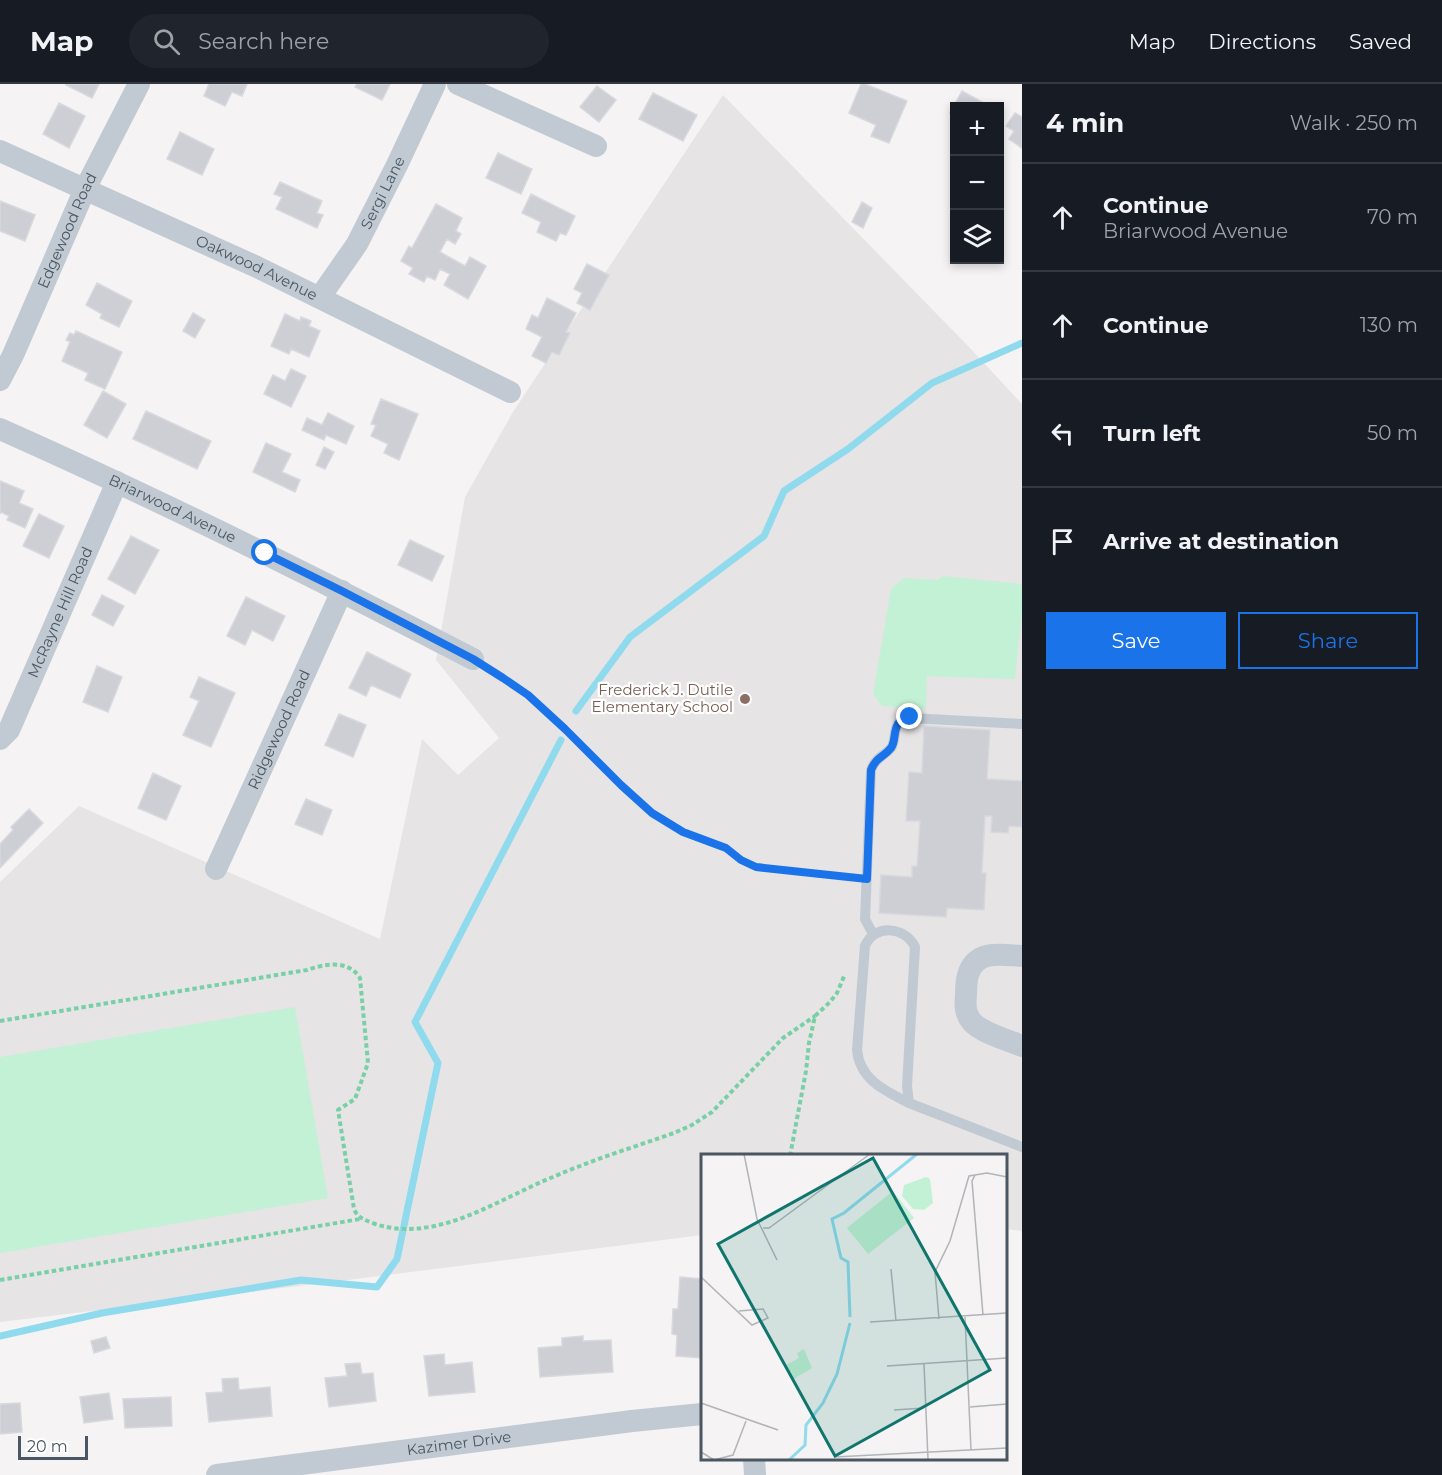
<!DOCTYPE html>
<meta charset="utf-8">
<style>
:root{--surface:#171b24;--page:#20242c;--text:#f1f3f6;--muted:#9ea1a6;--line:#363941;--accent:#1a73e8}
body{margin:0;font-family:Montserrat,sans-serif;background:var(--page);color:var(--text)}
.controls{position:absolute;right:18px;top:18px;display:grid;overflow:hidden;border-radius:0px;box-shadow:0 3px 9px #0003}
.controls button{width:54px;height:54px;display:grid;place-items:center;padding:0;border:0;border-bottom:2px solid var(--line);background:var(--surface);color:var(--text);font:30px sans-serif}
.scale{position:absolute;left:18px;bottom:15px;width:70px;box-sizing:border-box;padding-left:6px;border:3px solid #4a5661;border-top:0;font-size:16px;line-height:21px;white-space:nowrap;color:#4a5661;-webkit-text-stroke:4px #fff;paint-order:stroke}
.stop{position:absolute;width:18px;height:18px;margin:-14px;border:4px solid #1a73e8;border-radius:50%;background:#fff}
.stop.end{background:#1a73e8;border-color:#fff;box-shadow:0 2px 6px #0008}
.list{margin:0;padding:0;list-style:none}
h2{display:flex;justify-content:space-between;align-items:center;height:78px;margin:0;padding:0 24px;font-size:26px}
h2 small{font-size:20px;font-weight:400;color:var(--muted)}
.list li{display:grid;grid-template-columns:39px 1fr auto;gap:18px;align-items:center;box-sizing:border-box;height:108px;padding:0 24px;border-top:2px solid var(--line)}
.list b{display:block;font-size:22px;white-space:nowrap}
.list p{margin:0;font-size:20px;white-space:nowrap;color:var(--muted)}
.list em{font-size:20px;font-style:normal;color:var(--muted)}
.actions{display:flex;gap:12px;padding:18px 24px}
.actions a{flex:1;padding:14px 0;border:2px solid var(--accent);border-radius:0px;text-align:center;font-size:21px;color:var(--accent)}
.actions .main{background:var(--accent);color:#fff}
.icon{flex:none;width:33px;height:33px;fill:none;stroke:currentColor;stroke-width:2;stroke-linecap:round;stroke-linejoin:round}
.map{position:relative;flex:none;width:1022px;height:1391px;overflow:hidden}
header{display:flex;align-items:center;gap:36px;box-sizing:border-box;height:84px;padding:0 30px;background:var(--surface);border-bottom:2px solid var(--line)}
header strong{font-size:28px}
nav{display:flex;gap:33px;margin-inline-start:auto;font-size:21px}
.search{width:420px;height:54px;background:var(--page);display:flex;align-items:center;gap:15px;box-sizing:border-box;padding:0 21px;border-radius:33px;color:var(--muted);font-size:22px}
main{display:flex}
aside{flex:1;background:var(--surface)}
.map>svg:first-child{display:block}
</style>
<header>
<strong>Map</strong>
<div class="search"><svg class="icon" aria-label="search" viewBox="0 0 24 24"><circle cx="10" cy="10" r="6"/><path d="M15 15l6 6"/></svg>Search here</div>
<nav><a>Map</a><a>Directions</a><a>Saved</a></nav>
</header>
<main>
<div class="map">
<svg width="1022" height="1391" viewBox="0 0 1022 1391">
<rect width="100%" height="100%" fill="#f5f3f3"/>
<!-- education -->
<path fill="#e6e4e5" d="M723 11 970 264 1022 320V1147L1006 1145V1072H702V1151L332 1198 0 1238V798L79 722 380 855 422 655 458 691 499 654 436 576 465 413 513 328Z"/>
<!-- green -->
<path fill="#c3f1d5" d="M942 492 1022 500V526L1015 595 927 592 926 625 882 622 873 610 891 505 904 494 938 496Z
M295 923 328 1114 0 1169V973Z"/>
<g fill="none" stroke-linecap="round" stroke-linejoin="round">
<!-- stream -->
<path stroke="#90daee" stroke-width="7" d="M576 627 630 553 764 452 784 407 848 365 932 299 1022 259
M0 1252 102 1229 301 1196 377 1203 397 1175 438 979 415 938 561 656"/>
</g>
<!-- building -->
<path fill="#cdcfd5" stroke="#d7d9de" stroke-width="1.5" d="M66 0H99L92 14 66 1Z
M209 0H247L242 12 232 8 225 22 204 12Z
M357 0H390L382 16 355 3Z
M861 0H865L907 17 889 59 871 52 876 41 849 29Z
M597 2 616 16 599 38 580 23Z
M962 7 982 18 979 22H954V31L950 29Z
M653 9 697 31 683 57 639 35Z
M59 19 85 32 69 64 43 50Z
M1015 29 1022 33V64L1009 55 1014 47 1006 42Z
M180 48 214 65 202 91 167 75Z
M498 69 532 85 521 110 486 94Z
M280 98 322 117 317 129 323 131 317 144 276 125 282 113 274 110Z
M531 110 575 132 566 151 560 149 556 157 537 148 541 138 522 129Z
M0 117 35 131 25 157 0 147Z
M862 118 872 124 863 144 852 138Z
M436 120 462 134 456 147 461 150 455 160 447 155 440 168 465 182 470 173 486 182 468 215 444 201 450 190 440 185 435 196 427 192 424 198 409 190 413 184 401 177 409 162 412 164Z
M587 180 609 191 590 226 577 219 582 209 574 205Z
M97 199 132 217 119 243 100 234 102 230 86 221Z
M547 214 576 229 566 248 570 249 559 271 552 268 546 279 532 272 542 253 526 245 532 231 538 234Z
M193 229 205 236 195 254 183 247Z
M285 230 300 237 301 233 311 237 309 242 320 247 309 273 291 265 289 270 271 262Z
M76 247 122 268 105 305 85 296 88 289 62 277 70 258 66 256 70 249 74 251Z
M291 285 306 292 291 323 264 310 273 291 285 297Z
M103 307 126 320 107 354 84 341Z
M381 315 418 330 399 376 384 369 388 360 371 352 376 341 371 340Z
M146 327 211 357 197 385 133 355Z
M328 329 354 342 346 360 326 351 324 356 302 346 307 334 322 341Z
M266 359 291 370 282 388 300 396 295 408 253 388Z
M324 363 334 368 325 385 316 381Z
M0 397 24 407 19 419 33 425 25 444 7 436 9 432 1 428 0 430Z
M39 430 64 442 49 474 23 462Z
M131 452 159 466 135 510 108 495Z
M410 456 444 472 432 497 398 481Z
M102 511 124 522 113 542 92 531Z
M246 513 285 532 273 557 252 546 245 561 227 552Z
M367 568 411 590 400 614 371 601 366 612 349 604Z
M97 582 122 593 108 628 83 618Z
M199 593 235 609 211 663 183 651 199 617 190 613Z
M339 630 366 641 353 673 325 661Z
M924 642 990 646 987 695 1022 697V743L1009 742 1008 749 991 748 992 732H985L982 789H986L984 826 947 824 946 833 879 829 881 791 912 793V782H917L920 737H906L909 688 922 689Z
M153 689 181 702 166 736 138 724Z
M306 715 332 726 322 751 295 740Z
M29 725 43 739 0 784V760L13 746 11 743Z
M680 1193 702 1195V1274L676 1272 677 1251 672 1250 673 1225H678Z
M583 1252V1257L611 1256 613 1288 540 1293 538 1264 562 1262V1254Z
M106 1253 110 1264 94 1269 91 1257Z
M444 1270 445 1281 472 1278 475 1308 429 1312 424 1272Z
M360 1279 362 1290 373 1289 376 1317 329 1323 325 1294 347 1292 345 1280Z
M238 1294 239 1306 270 1303 272 1332 209 1338 206 1309 223 1308 222 1295Z
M109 1309 113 1335 84 1339 80 1313Z
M171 1313 172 1342 125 1344 123 1315Z
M20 1319 22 1348 0 1350V1320Z"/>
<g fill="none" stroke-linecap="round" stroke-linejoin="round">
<!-- path -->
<path stroke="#7ad0a6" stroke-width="4" stroke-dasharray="4.5 3" stroke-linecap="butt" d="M492 587 528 611 565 645 621 701 652 729 671 742 695 754 726 764 741 775 756 783 850 793
M0 937 307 886C325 880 348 875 360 894L368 979 355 1015 338 1026 354 1125C358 1135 366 1136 375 1140 437 1160 498 1115 553 1093 592 1076 634 1063 674 1049L692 1041 712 1028 783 954 815 932
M790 1072 806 987 809 959 815 932 830 918 837 909 845 890
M0 1196 360 1135"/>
<!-- lane -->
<path stroke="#c1cad2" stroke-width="10" d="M873 850 865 835 871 686C876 673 883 673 891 664 896 657 893 648 898 640 901 635 905 634 910 634L1022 640
M909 1019 907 1002 915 863C905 842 874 840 865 862L857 966C860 996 885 1007 909 1019L1022 1063"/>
<!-- street -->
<g stroke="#c1cad2" stroke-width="22">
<path d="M458 0 596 62"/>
<path id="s1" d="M0 67 257 183 510 308"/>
<path id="s2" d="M320 213 357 160 397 81 435 0"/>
<path id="s3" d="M0 296 13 271 85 105 139 0"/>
<path id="s4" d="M0 345C160 416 317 494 473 575"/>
<path id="s5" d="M0 655 9 646 117 398"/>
<path id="s6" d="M216 785 342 507"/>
<path d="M1022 872C1003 871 978 865 969 888 966 895 966 904 966 911 965 921 965 930 972 938 982 949 1008 956 1022 962"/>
<path d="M754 1374 755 1391"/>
<path id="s7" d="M217 1391 632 1337 702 1330"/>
</g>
</g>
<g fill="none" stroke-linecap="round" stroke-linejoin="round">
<!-- route -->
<path stroke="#1a73e8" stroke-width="8" d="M265 469 342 507 473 575 503 594 528 611 565 645 621 701 652 729 683 748 726 764 741 776 756 783 867 795 871 686C876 673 884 673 891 664 896 657 893 648 898 640 901 636 905 634 910 633"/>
</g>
<!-- markers -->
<circle fill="#8d6e63" stroke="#fff" stroke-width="2" cx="745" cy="615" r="6"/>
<g text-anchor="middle" stroke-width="4.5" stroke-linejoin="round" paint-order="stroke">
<!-- street labels -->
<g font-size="15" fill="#4a5661" stroke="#fff">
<text dy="5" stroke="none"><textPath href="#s2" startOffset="122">Sergi Lane</textPath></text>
<text dy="5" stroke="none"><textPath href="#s3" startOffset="164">Edgewood Road</textPath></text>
<text dy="5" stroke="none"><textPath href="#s1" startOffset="282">Oakwood Avenue</textPath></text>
<text dy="5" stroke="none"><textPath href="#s4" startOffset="190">Briarwood Avenue</textPath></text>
<text dy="5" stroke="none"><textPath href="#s5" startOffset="141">McRayne Hill Road</textPath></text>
<text dy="5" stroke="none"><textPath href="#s6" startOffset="153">Ridgewood Road</textPath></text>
<text dy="5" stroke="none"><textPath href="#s7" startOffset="244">Kazimer Drive</textPath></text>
</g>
<!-- education labels -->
<g font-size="15" fill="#785e54" stroke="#fff" text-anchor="end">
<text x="733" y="611">Frederick J. Dutile<tspan x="733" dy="17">Elementary School</tspan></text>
</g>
</g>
<!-- overview -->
<g transform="translate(701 1070)">
<rect width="306" height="306" fill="#f5f3f3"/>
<path d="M225 23 229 25 232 49 223 56 212 55 201 42 203 31ZM192 37 213 64 167 100 146 74ZM103 195 111 214 91 226 85 211 98 204 96 199Z" fill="#c3f1d5"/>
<path fill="none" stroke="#90daee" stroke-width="3" d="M149 163 147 108 140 104 131 65 143 59 216 0M88 306 104 291 105 271 122 249 136 220 149 169"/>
<path fill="none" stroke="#b1b4b9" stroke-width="1.5" d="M43 0 56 65 76 106M274 21 271 27 282 161M62 74H68L169 0M190 115 195 167M0 123 51 171 67 164 62 155 38 157M264 163 270 296M238 165 234 118 249 87 268 22 286 19 306 23M169 168 306 159M223 210 227 306M186 212 306 204M0 249 77 276M269 253 306 250M193 256 223 254M0 298 13 306 32 301 45 267M134 303 306 294"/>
<path fill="#0f766e" fill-opacity="0.15" stroke="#0f766e" stroke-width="3" d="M172 4 289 216 134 302 17 90Z"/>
<rect width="306" height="306" fill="none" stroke="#4a5661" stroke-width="3"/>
</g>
</svg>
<div class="controls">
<button>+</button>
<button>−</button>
<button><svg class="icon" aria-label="layers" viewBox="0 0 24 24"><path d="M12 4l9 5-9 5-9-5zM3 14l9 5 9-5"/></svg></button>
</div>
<div class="scale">20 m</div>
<div class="stop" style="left:265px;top:469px"></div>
<div class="stop end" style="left:910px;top:633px"></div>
</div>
<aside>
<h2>4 min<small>Walk · 250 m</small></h2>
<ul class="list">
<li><svg class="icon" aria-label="ahead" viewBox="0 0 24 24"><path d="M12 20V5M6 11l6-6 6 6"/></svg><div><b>Continue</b><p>Briarwood Avenue</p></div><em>70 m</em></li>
<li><svg class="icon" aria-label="ahead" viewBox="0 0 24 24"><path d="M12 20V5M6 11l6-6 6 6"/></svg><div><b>Continue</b></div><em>130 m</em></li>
<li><svg class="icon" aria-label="left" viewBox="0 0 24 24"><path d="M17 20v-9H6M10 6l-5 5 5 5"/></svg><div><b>Turn left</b></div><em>50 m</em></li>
<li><svg class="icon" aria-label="arrive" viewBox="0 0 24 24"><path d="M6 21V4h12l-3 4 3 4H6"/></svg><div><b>Arrive at destination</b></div></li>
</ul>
<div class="actions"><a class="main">Save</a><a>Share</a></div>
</aside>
</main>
